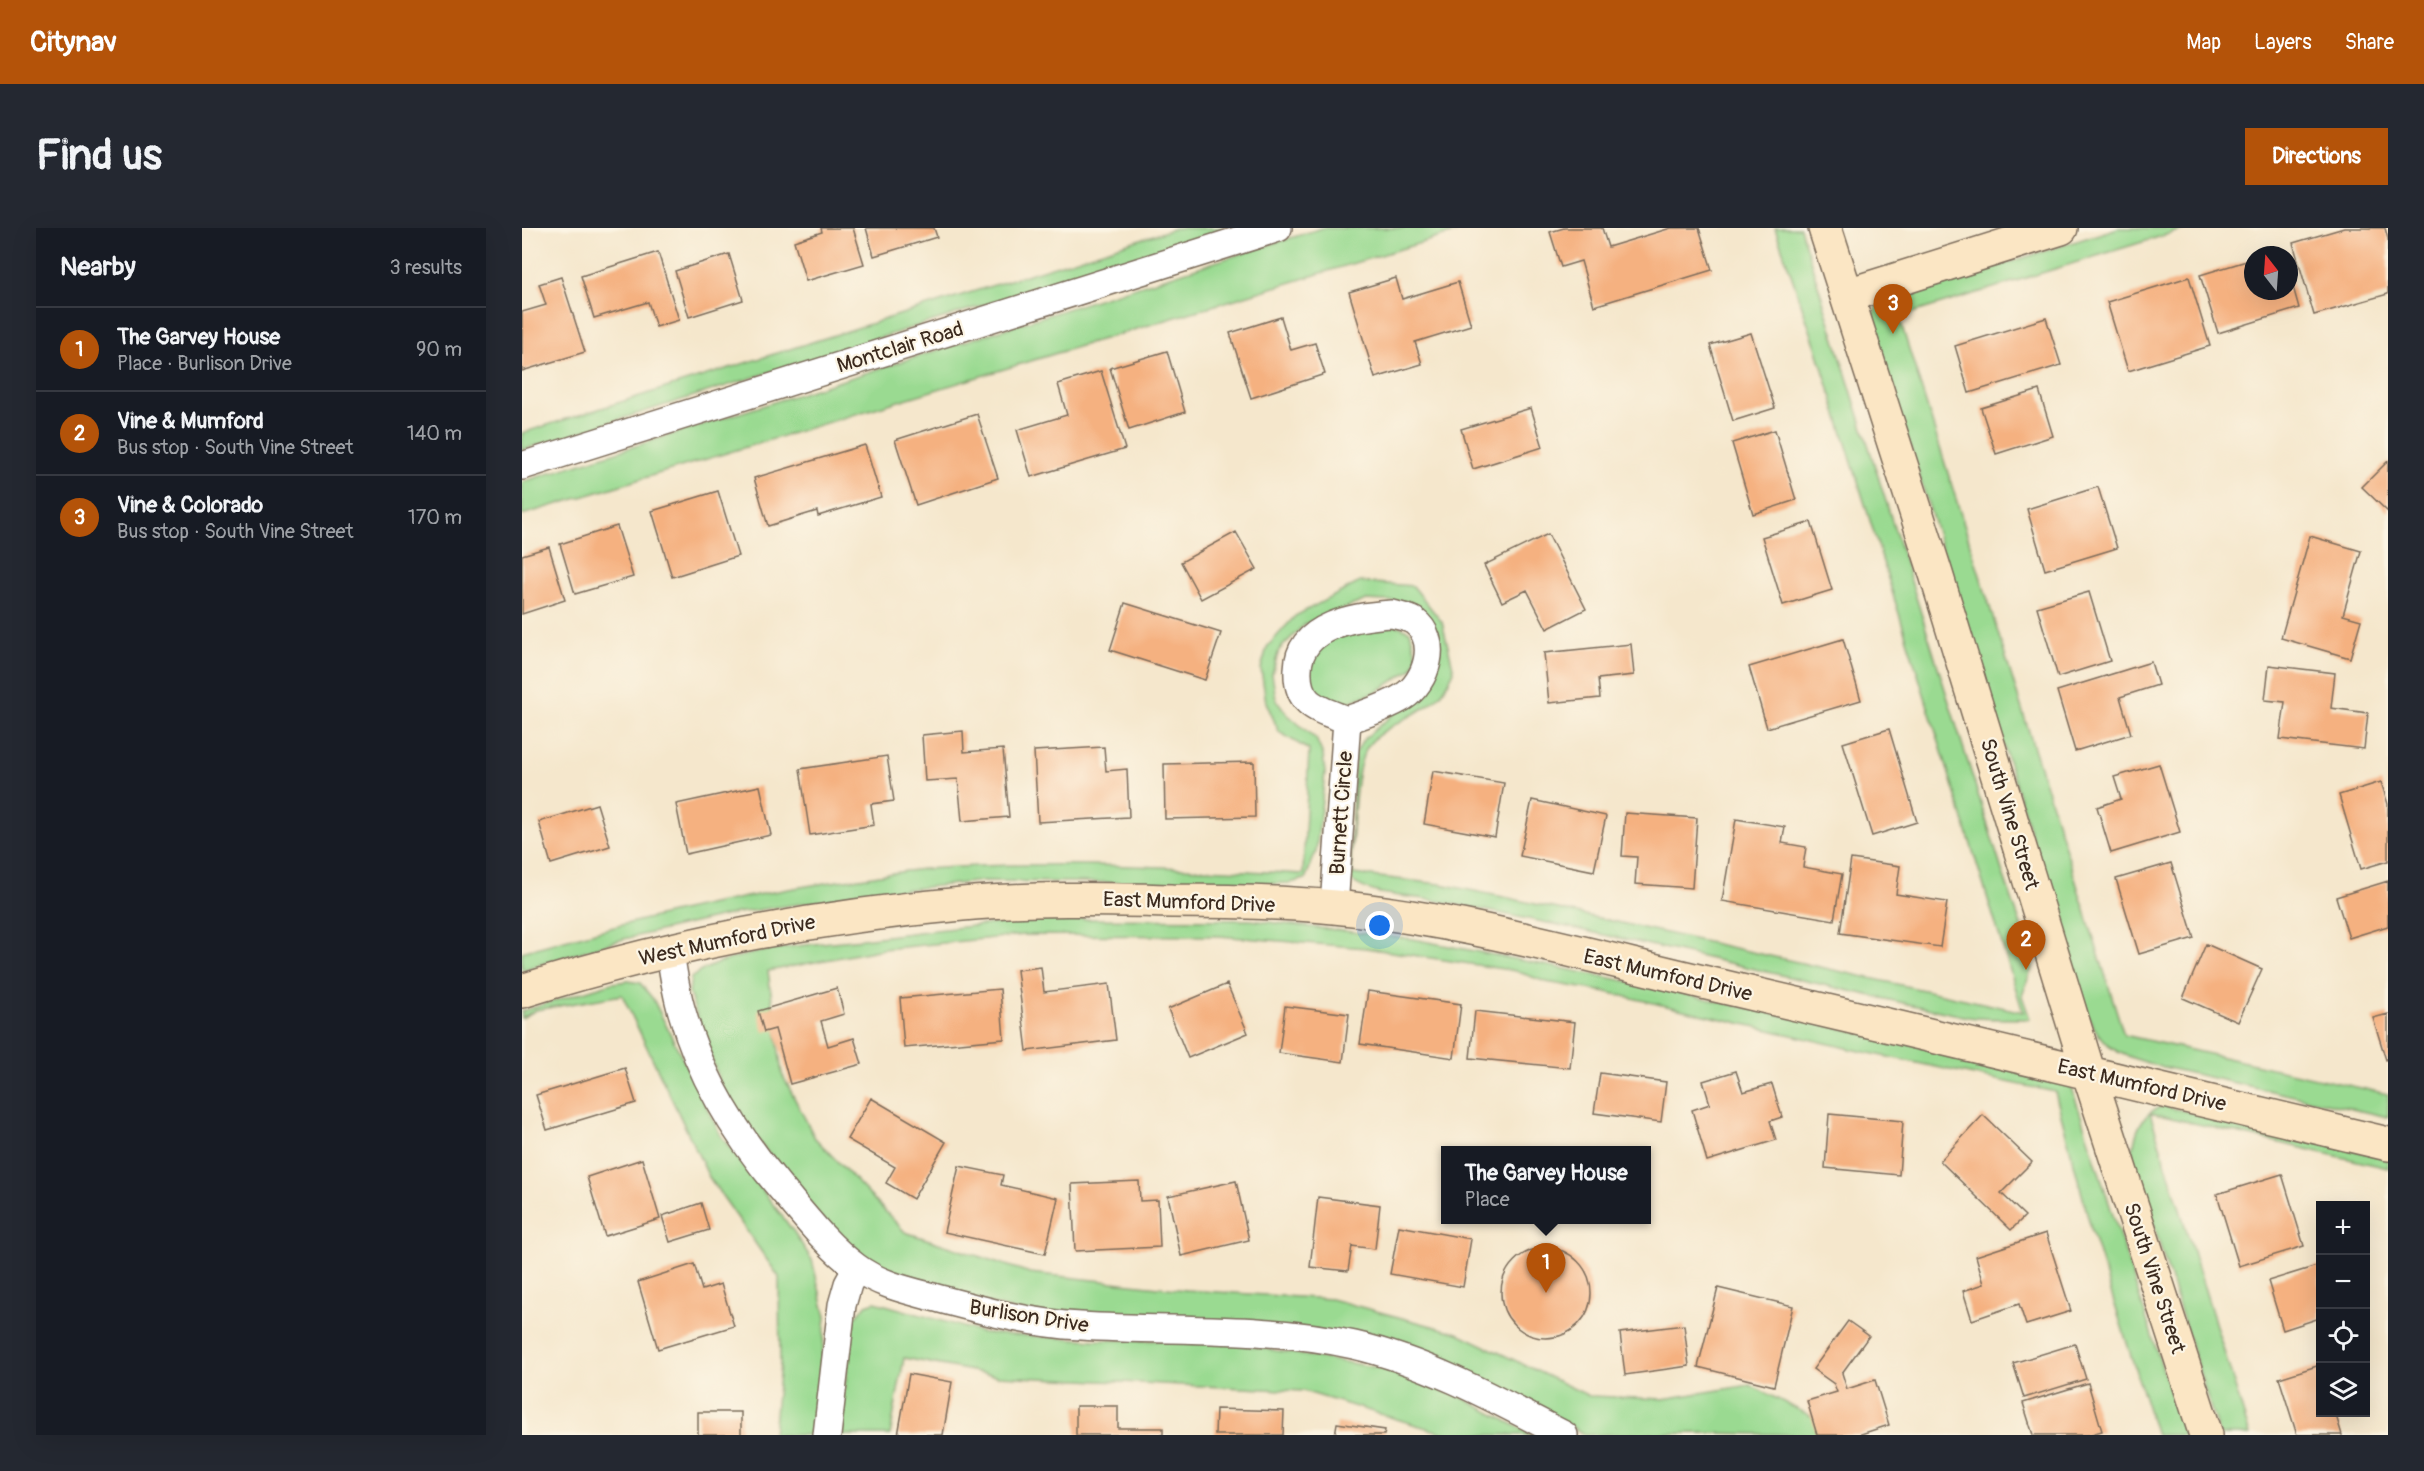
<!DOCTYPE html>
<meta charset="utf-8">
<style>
:root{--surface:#171b24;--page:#242831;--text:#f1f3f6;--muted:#9ea1a6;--line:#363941;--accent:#b45309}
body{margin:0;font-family:Pangolin,sans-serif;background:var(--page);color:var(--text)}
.controls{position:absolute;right:18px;bottom:18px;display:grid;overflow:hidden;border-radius:0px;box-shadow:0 6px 24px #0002}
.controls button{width:54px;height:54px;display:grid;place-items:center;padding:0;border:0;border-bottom:2px solid var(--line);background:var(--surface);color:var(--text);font:30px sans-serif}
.compass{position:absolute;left:1722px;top:18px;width:54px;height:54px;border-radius:50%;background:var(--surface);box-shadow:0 6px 24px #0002;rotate:343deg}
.you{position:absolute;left:858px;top:698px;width:21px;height:21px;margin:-15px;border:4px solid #fff;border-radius:50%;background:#1a73e8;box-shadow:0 0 0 9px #1a73e833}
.badge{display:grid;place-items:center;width:39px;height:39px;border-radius:50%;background:var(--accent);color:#fff;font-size:20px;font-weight:700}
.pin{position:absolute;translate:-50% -50px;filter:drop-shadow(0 2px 3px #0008)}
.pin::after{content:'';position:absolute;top:32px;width:21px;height:18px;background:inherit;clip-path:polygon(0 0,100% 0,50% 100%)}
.popup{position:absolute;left:919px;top:918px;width:210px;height:78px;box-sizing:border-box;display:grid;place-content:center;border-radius:0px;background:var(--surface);filter:drop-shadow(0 2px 4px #0005);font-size:20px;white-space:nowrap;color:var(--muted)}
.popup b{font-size:22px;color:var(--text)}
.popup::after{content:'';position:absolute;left:50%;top:100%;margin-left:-12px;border:12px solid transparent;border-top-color:var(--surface)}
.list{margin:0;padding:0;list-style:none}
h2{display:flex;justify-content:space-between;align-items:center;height:78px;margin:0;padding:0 24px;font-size:26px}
h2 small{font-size:20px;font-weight:400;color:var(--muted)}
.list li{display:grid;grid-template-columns:39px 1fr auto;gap:18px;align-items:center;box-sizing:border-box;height:84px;padding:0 24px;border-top:2px solid var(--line)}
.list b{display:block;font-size:22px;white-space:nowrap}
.list p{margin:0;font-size:20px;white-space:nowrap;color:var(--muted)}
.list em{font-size:20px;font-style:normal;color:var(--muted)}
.icon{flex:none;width:33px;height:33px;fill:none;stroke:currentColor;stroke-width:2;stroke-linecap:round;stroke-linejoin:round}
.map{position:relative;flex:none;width:1866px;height:1207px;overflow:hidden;border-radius:0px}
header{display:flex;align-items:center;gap:36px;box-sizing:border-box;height:84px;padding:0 30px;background:var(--accent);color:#fff}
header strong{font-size:28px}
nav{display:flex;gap:33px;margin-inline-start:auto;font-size:21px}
.intro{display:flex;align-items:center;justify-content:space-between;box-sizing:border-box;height:144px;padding:0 36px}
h1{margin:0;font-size:42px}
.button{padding:15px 27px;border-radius:0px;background:var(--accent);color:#fff;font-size:21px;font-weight:700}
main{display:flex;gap:36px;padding:0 36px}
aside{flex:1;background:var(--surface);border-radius:0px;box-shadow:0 6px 24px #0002}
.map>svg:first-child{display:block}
</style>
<header>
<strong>Citynav</strong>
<nav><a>Map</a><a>Layers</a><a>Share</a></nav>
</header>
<div class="intro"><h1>Find us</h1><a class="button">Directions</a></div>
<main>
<aside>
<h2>Nearby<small>3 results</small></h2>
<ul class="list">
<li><span class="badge">1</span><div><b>The Garvey House</b><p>Place · Burlison Drive</p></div><em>90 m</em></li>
<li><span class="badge">2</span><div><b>Vine &amp; Mumford</b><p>Bus stop · South Vine Street</p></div><em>140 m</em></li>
<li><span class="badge">3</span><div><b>Vine &amp; Colorado</b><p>Bus stop · South Vine Street</p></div><em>170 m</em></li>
</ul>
</aside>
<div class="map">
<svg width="1866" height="1207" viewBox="0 0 1866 1207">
<rect width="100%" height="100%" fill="#fcf5e5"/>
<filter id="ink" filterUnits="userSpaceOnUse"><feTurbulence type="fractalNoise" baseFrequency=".0167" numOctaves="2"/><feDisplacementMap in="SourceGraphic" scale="12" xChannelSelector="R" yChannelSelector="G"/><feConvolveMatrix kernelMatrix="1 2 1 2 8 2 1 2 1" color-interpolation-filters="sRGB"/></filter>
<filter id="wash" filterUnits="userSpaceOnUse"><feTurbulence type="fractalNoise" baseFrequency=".008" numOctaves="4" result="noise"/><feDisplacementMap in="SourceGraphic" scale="24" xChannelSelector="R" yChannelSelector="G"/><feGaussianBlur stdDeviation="1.35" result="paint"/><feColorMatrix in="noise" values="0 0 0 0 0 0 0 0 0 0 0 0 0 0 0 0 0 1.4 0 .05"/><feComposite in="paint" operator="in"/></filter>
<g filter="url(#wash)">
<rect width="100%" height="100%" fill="#f5e7cc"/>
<!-- green -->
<path fill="#9ada91" stroke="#6a8258" stroke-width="1.5" d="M654 0H708L0 222V205Z
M800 0H948L0 287V254Z
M1253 0H1278L1482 649 1507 720 1510 739 1500 768 1508 791C1487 790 1467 792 1446 789 1302 759 1160 722 1016 693 980 686 945 678 909 672 879 666 852 670 827 651L833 526 841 512 900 461 902 386 886 374 844 372 783 396 757 422 750 446 754 471 765 486 794 511 801 527 803 545 794 624 783 651 768 655 741 656 462 653 369 663 215 685 102 711 0 742V724C107 693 213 668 323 652 350 649 377 643 404 641 530 632 655 639 781 646L787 522 757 504 744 474 739 441 745 419 773 388 838 354 891 358 920 394 932 443C928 451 924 461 918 467 899 488 857 498 844 521 831 544 832 604 829 631L831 646 918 656 986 670 1501 784 1294 119Z
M1596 0H1666L1377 89 1602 807 1866 866V889L1632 837C1595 825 1582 823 1565 786L1354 109 1350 89 1354 79 1374 70Z
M865 393 888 403 895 429 890 441 854 464 818 477 795 471 785 440 786 427 809 410Z
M524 691 729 692 891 711 1104 753 1507 842 1548 854 1662 1207H1634L1570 1004 1533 864 1338 823 1084 764 1024 754 994 743 844 720 697 708 502 707 361 721 246 743 260 846 293 910 383 1004 508 1045 664 1062 809 1071 936 1105 1067 1168 1141 1171 1228 1157 1293 1190 1298 1207 1181 1205 1064 1207 1022 1183 892 1124 496 1083 412 1062 352 1035 312 1006 205 875 167 765 169 750C203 721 296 716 341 711 402 703 463 696 524 691Z
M106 753 118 755 131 771 199 908 272 1004 290 1032 304 1089 292 1207H251L258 1136 257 1049 187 949 100 767 14 782 0 790V783L90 755Z
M1641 878 1866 930V940L1628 885 1728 1207H1697L1610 927C1613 905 1618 885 1641 878Z
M353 1074 462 1105 573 1112 697 1113 858 1140 939 1169 1011 1207H928L781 1163 476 1148 382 1130 368 1207H320L319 1188 332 1091 344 1077Z"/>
<g id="blocks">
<!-- building -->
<path fill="#f5b180" d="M299 0H331L342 36 284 53 272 13 300 4Z
M344 0H412L415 9 352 28Z
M1042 0H1080L1086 19 1149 0H1177L1190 42 1072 78 1059 33 1039 39 1028 4Z
M1822 0H1863L1866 11V66L1792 87 1771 15Z
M1759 22 1761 27H1745V26Z
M136 24 157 92 134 99 126 74 72 90 59 48Z
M207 26 221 72 167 89 153 43Z
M1731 31V63H1767L1768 48 1777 80 1696 105 1678 47Z
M39 49 63 124 0 143V84L24 77 17 56Z
M1667 49 1688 118 1606 143 1585 74Z
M874 50 880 71 936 54 949 97 893 114 900 136 853 150 827 64Z
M759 89 769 122 793 115 803 146 729 170 708 105Z
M1524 90 1539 137 1447 165 1433 118Z
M1229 105 1253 180 1211 193 1188 117Z
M645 123 663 184 607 202 588 140Z
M579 143 603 221 509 249 495 202 545 187 536 156Z
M1517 162 1531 208 1474 226 1459 180Z
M1009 180 1021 219 951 241 939 201Z
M455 186 476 250 394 277 373 212Z
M1253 202 1274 272 1231 286 1210 215Z
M343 217 359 269 296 288 295 283 246 298 232 250Z
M1866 233V284L1840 259Z
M1576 259 1595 320 1523 342 1505 281Z
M196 263 216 328 150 349 130 283Z
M1289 294 1310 362 1261 377 1240 309Z
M95 298 111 349 53 366 38 316Z
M714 304 735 341 679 371 659 334Z
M1026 306 1064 381 1025 401 1005 362 980 374 962 337Z
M1788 308 1839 323 1821 387 1839 392 1828 430 1759 410Z
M27 319 43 372 0 386V327Z
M1567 364 1588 433 1536 449 1515 379Z
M603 375 699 405 683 452 588 422Z
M1321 411 1339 472 1245 500 1227 439Z
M1109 416 1112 447 1076 451 1078 470 1027 475 1022 425Z
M1629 434 1636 457 1598 469 1609 506 1553 523 1535 463Z
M1747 437 1813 445 1809 480 1846 485 1842 521 1758 511 1763 474 1743 472Z
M1367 501 1395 594 1350 608 1321 515Z
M441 503 442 524 481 521 487 589 440 593 436 551 403 553 400 507Z
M582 519 584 543 605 541 607 589 516 594 512 523Z
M365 528 372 573 349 576 352 597 288 607 278 541Z
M732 534 733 589 643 591 642 536Z
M1637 536 1658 604 1589 625 1575 579 1599 571 1592 549Z
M911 543 982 555 973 609 902 596Z
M1859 554 1866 576V633L1839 641 1817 567Z
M238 558 249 607 164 626 154 576Z
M1010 572 1084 588 1072 643 998 628Z
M75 576 88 618 29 636 17 594Z
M1103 585 1175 590 1170 660 1113 656 1115 629 1100 628Z
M1214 591 1263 599 1260 615 1284 619 1281 639 1320 646 1312 692 1200 673Z
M1329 631 1378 638 1374 666 1425 674 1418 719 1318 705Z
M1649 635 1672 710 1617 726 1594 651Z
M1866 653V698L1827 710 1814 669Z
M1684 716 1740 741 1716 794 1661 770Z
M519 739 522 764 587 756 594 812 505 823 495 742Z
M705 756 726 805 666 830 646 781Z
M315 760 322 786 299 793 306 818 332 810 340 836 268 856 253 801 242 804 236 783Z
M478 761 482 811 382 820 378 770Z
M846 763 939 776 932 830 838 816Z
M763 778 827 786 821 834 757 825Z
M953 783 1053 794 1048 840 948 830Z
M1866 786V831L1864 832 1851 790Z
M103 840 114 875 25 902 14 867Z
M1214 843 1221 864 1250 856 1260 889 1248 893 1254 912 1185 933 1170 882 1188 876 1181 853Z
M1078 845 1144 854 1139 894 1072 885Z
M349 870 424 914 391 971 364 955 373 939 325 911Z
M1307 886 1381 893 1377 947 1303 940Z
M1461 887 1510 934 1479 965 1503 988 1489 1002 1418 933Z
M120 931 138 991 83 1008 65 949Z
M437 938 481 947 479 957 536 970 523 1026 422 1004Z
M1760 946 1782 1018 1717 1038 1695 966Z
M617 953 618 973 636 972 638 1019 553 1023 550 956Z
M714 953 727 1012 659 1028 646 968Z
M796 969 858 977 853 1021 830 1018 826 1043 788 1039Z
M179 975 187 1002 148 1014 140 988Z
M877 998 949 1011 941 1059 868 1046Z
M1524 1005 1549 1083 1504 1097 1497 1076 1450 1092 1441 1063 1462 1056 1454 1028Z
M979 1065a45 45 0 1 1 90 0a45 45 0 1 1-90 0Z
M172 1036 180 1062 199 1056 212 1098 136 1121 116 1054Z
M1798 1037V1090L1761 1102 1746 1053Z
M1196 1060 1271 1078 1252 1158 1176 1139Z
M1326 1093 1347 1108 1320 1145 1325 1161 1353 1152 1367 1197 1336 1207H1295L1285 1173 1315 1164 1312 1156 1291 1141Z
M1162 1097 1167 1138 1103 1147 1098 1105Z
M1553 1116 1564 1151 1502 1170 1491 1135Z
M1798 1137V1184H1813L1820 1207H1775L1757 1150Z
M387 1146 430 1154 421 1207H376Z
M1566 1155 1580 1203 1566 1207H1511L1501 1175Z
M554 1178H596V1200H641V1207H554Z
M694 1181 762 1183 761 1207H693Z
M176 1184H219V1207H176Z
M815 1195 863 1202 862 1207H813Z"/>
</g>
</g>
<g filter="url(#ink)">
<use href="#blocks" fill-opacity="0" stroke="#7c6c5b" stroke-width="1.5"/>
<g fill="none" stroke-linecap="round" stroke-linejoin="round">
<defs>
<path id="street" d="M0 238 756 0
M870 386C877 388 886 389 892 393 918 412 905 454 881 469 865 479 843 486 825 492 796 481 774 477 776 441 777 397 834 388 870 386Z
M812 679 825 492
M148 724C151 744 154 765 160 784 178 848 214 907 257 958 281 986 304 1017 334 1039 359 1058 393 1064 422 1072 467 1084 513 1096 559 1098 649 1104 743 1097 832 1117 906 1134 975 1172 1042 1207
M305 1207 320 1077 326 1056 335 1040"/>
<path id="secondary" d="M1303 0 1414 346 1566 843 1684 1207
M1326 67 1539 0
M0 763C143 718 290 689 440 676 510 670 580 671 650 673 704 673 759 674 812 679 948 692 1082 732 1215 762 1432 813 1649 863 1866 916"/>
</defs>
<!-- street casing -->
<use href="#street" stroke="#7c6c5b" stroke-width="30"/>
<!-- secondary casing -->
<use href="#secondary" stroke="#7c6c5b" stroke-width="36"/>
<!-- street -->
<use href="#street" stroke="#fff" stroke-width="27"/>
<!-- secondary -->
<use href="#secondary" stroke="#fbe6c4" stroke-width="33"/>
</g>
</g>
<g text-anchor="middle" stroke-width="4.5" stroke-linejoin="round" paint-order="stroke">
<!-- street labels -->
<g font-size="21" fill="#3b2a1e" stroke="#fcf5e5">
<text transform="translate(378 119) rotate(-17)" y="7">Montclair Road</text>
<text transform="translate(819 585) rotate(-86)" y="7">Burnett Circle</text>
<text transform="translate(1488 586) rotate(73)" y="7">South Vine Street</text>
<text transform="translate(667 674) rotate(2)" y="7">East Mumford Drive</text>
<text transform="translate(205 712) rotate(-12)" y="7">West Mumford Drive</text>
<text transform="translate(1146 747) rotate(13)" y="7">East Mumford Drive</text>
<text transform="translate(1620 857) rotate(13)" y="7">East Mumford Drive</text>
<text transform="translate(1633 1050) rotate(72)" y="7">South Vine Street</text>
<text transform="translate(507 1088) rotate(9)" y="7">Burlison Drive</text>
</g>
</g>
</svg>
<div class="controls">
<button>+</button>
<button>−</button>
<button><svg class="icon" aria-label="locate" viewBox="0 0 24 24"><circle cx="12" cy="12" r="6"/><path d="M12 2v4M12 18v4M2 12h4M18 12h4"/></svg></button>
<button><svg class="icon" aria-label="layers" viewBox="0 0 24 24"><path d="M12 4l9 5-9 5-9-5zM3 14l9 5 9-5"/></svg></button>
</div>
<svg class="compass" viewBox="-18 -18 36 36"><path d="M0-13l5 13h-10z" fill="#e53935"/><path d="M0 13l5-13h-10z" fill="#9ea1a6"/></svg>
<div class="you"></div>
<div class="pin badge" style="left:1024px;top:1065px">1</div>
<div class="popup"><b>The Garvey House</b>Place</div>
<div class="pin badge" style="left:1504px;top:742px">2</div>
<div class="pin badge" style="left:1371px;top:106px">3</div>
</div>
</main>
